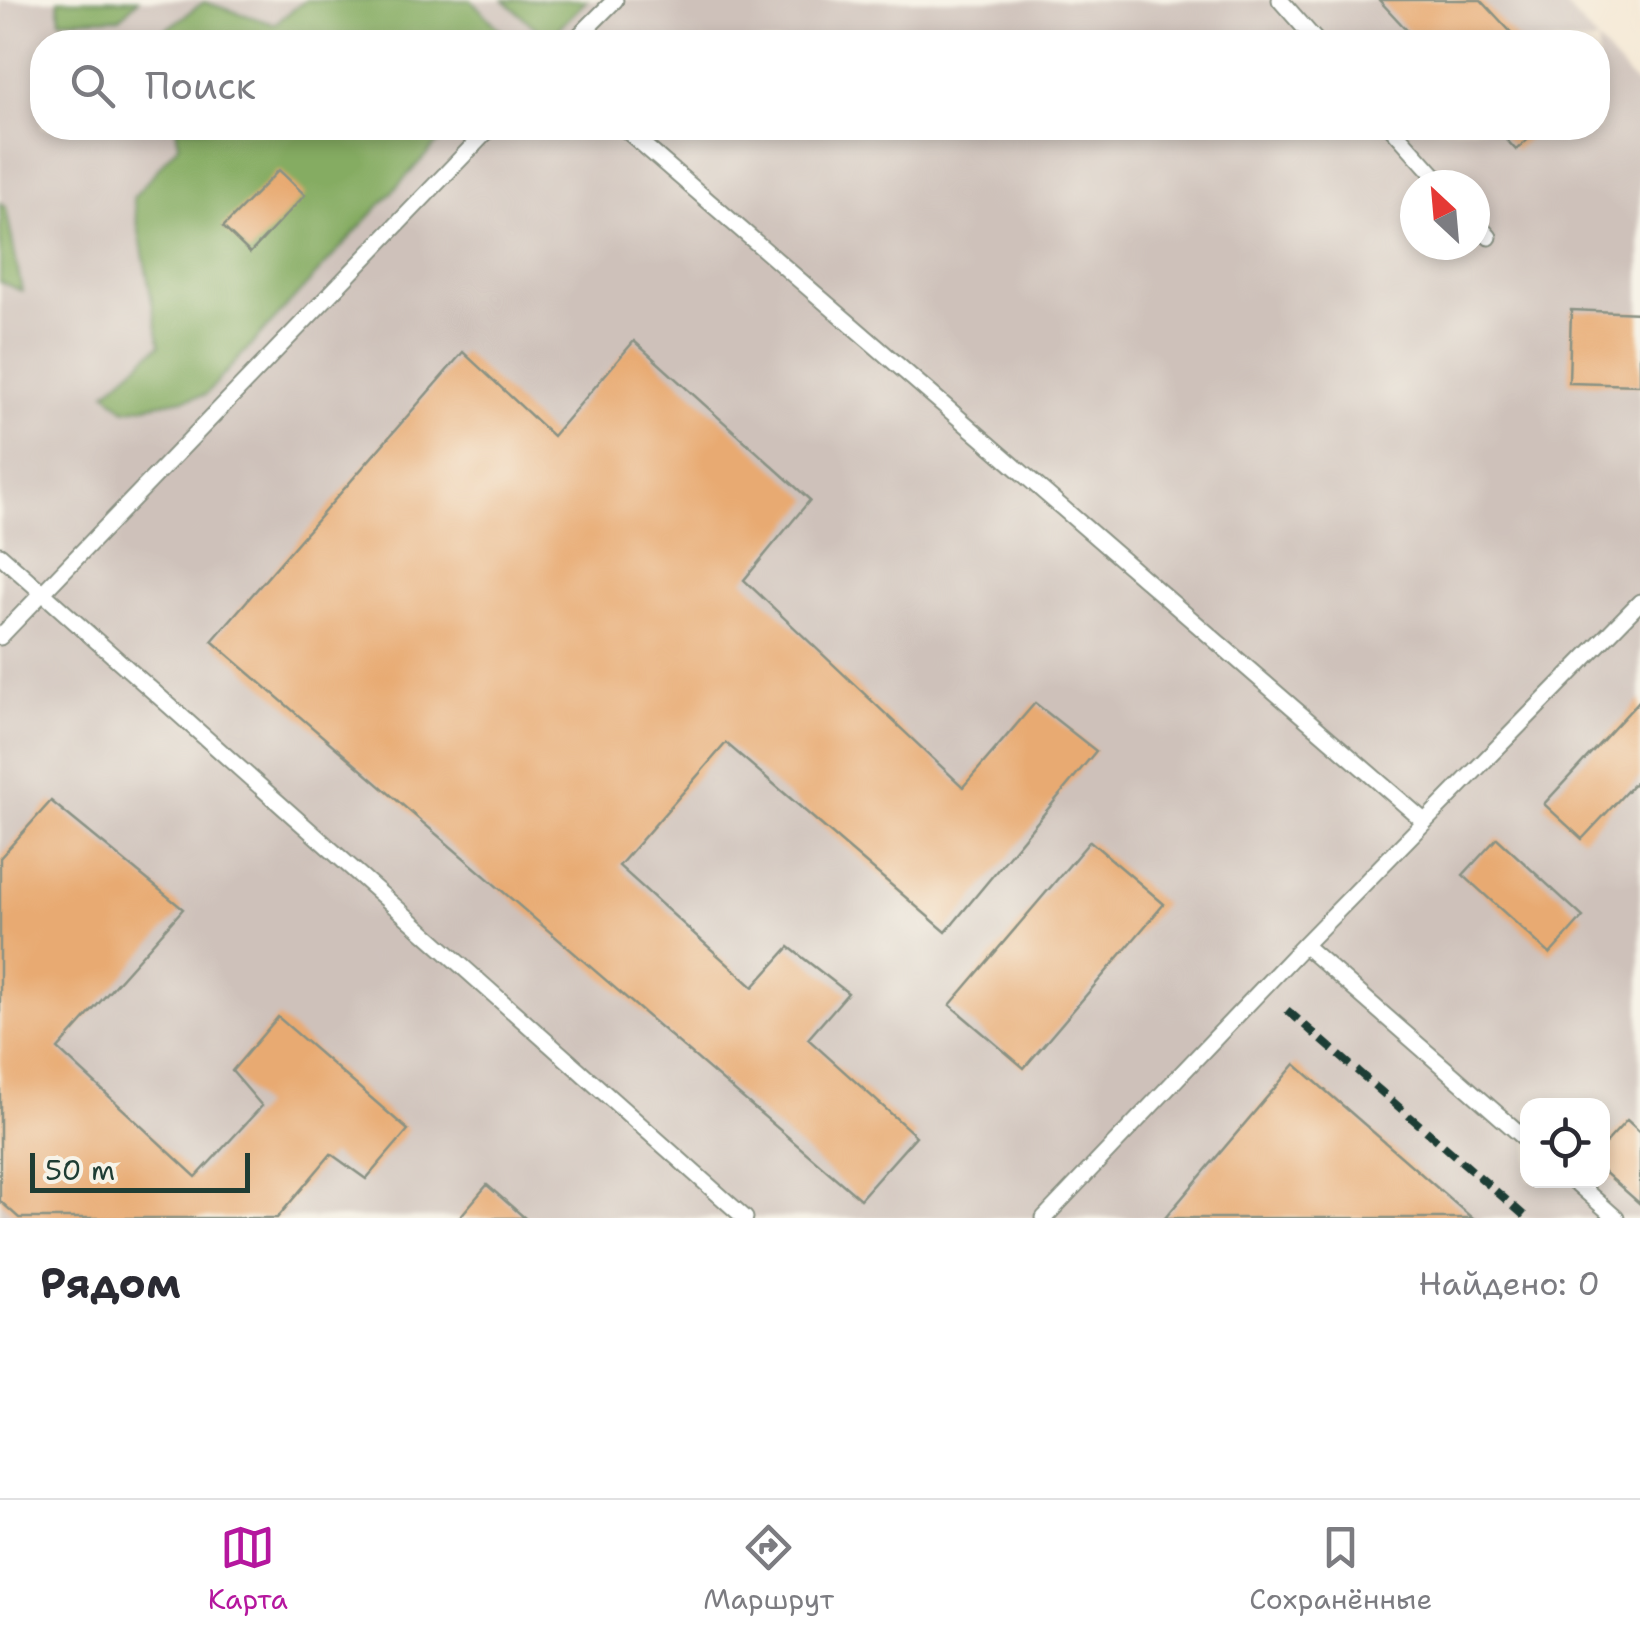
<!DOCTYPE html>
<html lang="ru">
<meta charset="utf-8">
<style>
:root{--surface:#fff;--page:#f2f2f3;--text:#2b2b33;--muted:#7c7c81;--line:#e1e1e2;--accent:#b5179e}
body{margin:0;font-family:"Shantell Sans",sans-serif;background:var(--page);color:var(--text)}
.controls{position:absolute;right:30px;bottom:30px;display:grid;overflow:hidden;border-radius:20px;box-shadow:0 5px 15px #0003}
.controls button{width:90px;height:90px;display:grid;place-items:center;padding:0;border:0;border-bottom:2px solid var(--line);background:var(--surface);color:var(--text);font:50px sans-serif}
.compass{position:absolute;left:1400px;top:170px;width:90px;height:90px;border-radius:50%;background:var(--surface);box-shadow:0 5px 15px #0003;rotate:334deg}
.scale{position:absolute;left:30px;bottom:25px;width:220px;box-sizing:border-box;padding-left:10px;border:5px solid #1f3d34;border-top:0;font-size:28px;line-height:35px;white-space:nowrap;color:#1f3d34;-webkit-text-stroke:8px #f7f3e8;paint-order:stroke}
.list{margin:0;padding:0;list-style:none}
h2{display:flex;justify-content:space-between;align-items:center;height:130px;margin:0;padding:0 40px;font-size:42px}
h2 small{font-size:32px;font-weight:400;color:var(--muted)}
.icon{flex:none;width:55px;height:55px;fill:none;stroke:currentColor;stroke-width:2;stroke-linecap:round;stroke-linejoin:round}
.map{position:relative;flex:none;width:1640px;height:1218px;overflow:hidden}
.search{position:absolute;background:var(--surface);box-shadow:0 5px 15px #0003;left:30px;right:30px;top:30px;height:110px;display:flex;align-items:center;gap:25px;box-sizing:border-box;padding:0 35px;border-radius:40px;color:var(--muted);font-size:38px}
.sheet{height:280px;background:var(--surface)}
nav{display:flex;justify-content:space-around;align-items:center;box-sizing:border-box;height:140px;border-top:2px solid var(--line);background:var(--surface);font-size:28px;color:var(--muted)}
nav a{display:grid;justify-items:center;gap:5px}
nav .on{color:var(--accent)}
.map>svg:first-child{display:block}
</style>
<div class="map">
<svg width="1640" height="1218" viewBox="0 0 1640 1218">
<rect width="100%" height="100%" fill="#f7f3e8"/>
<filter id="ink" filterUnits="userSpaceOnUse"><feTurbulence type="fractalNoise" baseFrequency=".01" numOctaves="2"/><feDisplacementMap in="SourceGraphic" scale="20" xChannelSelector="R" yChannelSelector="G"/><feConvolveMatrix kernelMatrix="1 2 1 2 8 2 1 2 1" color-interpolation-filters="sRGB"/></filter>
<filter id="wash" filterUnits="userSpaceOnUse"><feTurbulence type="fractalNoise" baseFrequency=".0048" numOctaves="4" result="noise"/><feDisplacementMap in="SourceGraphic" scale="40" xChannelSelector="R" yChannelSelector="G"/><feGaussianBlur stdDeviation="2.25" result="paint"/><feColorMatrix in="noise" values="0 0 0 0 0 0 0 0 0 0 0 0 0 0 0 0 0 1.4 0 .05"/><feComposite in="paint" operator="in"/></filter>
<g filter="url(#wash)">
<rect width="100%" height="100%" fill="#f5e8d4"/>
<!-- industrial -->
<path fill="#cec1ba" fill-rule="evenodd" d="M0 0H1560L1640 89V1218H0ZM42 42H1598V128H42ZM1415 185H1475V245H1415ZM1528 1106H1602V1180H1528Z"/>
<!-- forest -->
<path fill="#85ac62" stroke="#52744b" stroke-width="2.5" d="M58 0H138L120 18 60 20Z
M306 0H471L512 42H163L162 32 204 2 274 24Z
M504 0H587L548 39Z
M176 128H451L205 395 125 410 106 392 160 345 133 198 179 144Z
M0 203 6 208 22 291 0 282Z"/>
<g id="blocks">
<!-- building -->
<path fill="#e8aa72" d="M1379 0H1481L1520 42H1418Z
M1496 128H1541L1516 150Z
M279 170 305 195 250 253 223 227Z
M1571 310 1640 313V385L1569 383Z
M634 341 810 500 744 580 963 787 1035 703 1096 751 946 932 726 743 619 866 753 987 789 947 848 993 808 1039 916 1136 860 1199 212 641 463 352 553 436Z
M1640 700V777L1582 839 1544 804Z
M51 801 183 909 58 1049 196 1177 262 1106 232 1071 278 1017 408 1130 366 1179 331 1154 277 1218H19L0 1201V858Z
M1497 838 1583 917 1550 954 1463 875Z
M1090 841 1164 904 1024 1068 950 1005Z
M1295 1064 1472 1218H1165Z
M1627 1120 1640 1132V1204L1602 1170V1147Z
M487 1185 525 1218H459Z"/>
</g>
</g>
<g filter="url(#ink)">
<use href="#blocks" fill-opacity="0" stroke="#8a9284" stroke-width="2.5"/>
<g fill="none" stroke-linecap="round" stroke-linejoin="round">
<defs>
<path id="service" d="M1280 0 1317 42
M573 42 615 0
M624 128 1424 821
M1392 128 1443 185
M1475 221 1489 237
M0 555 745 1218
M0 637 490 128
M1304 945 1528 1141
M1573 1180 1616 1218
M1044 1218 1304 945 1640 602"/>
</defs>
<!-- service casing -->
<use href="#service" stroke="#8a9284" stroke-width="19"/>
<!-- service -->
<use href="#service" stroke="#fff" stroke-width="15"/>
<!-- rail -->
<path stroke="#1f3d34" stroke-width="8" stroke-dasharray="15 8" stroke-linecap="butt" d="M1287 1010 1527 1218"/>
</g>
</g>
</svg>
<div class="controls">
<button><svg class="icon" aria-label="locate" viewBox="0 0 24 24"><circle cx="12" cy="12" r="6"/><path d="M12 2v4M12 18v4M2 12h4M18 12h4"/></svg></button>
</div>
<svg class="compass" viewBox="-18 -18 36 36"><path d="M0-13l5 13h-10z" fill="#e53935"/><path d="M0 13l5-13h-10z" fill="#7c7c81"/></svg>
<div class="scale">50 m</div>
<div class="search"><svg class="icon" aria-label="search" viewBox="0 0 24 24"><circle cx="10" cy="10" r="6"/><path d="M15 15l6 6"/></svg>Поиск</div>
</div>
<section class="sheet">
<h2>Рядом<small>Найдено: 0</small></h2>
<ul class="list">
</ul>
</section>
<nav>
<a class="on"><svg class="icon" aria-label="map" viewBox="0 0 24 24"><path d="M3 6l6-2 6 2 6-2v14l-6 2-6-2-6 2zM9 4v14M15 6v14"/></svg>Карта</a>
<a><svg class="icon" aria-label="directions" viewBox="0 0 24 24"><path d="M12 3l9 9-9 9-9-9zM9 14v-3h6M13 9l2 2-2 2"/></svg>Маршрут</a>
<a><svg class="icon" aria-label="saved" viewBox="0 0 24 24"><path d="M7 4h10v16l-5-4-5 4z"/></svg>Сохранённые</a>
</nav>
